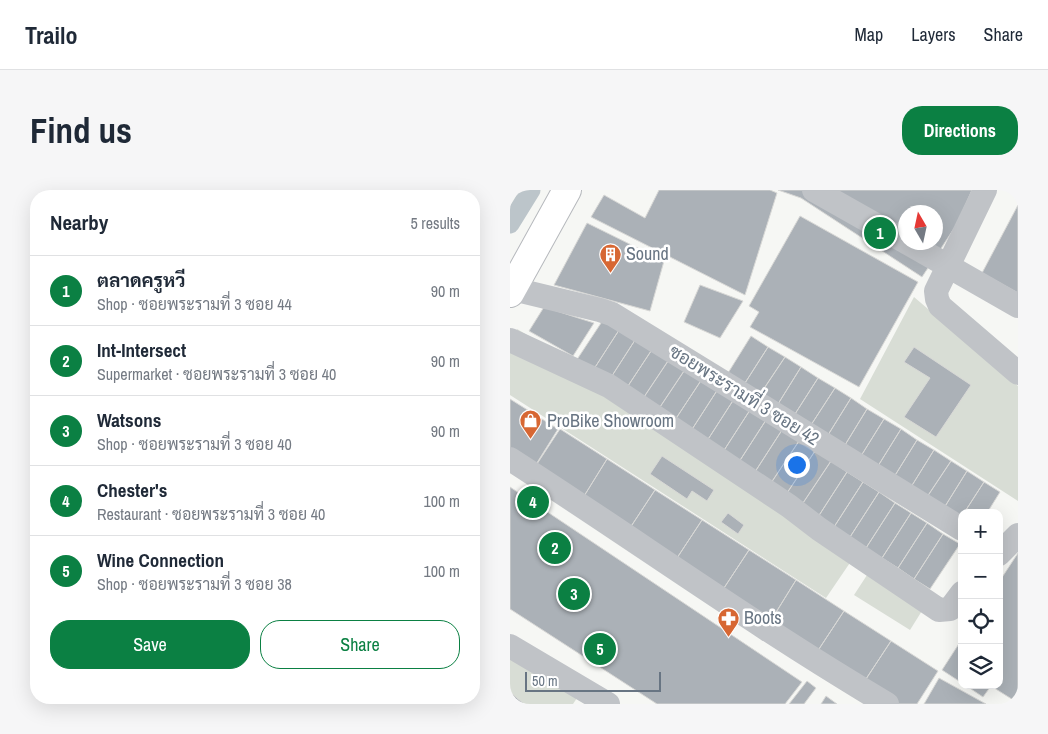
<!DOCTYPE html>
<meta charset="utf-8">
<style>
:root{--surface:#fff;--page:#f6f6f7;--text:#1f2937;--muted:#747a83;--line:#e0e1e3;--accent:#0b8043}
body{margin:0;font-family:"Archivo Narrow",Sarabun,sans-serif;background:var(--page);color:var(--text)}
.controls{position:absolute;right:15px;bottom:15px;display:grid;overflow:hidden;border-radius:10px;box-shadow:0 5px 20px #0002}
.controls button{width:45px;height:45px;display:grid;place-items:center;padding:0;border:0;border-bottom:1px solid var(--line);background:var(--surface);color:var(--text);font:25px sans-serif}
.compass{position:absolute;left:388px;top:15px;width:45px;height:45px;border-radius:50%;background:var(--surface);box-shadow:0 5px 20px #0002;rotate:351deg}
.scale{position:absolute;left:15px;bottom:12px;width:136px;box-sizing:border-box;padding-left:5px;border:2px solid #687583;border-top:0;font-size:14px;line-height:18px;white-space:nowrap;color:#687583;-webkit-text-stroke:4px #fff;paint-order:stroke}
.you{position:absolute;left:286px;top:274px;width:18px;height:18px;margin:-12px;border:4px solid #fff;border-radius:50%;background:#1a73e8;box-shadow:0 0 0 8px #1a73e833}
.badge{display:grid;place-items:center;width:32px;height:32px;border-radius:50%;background:var(--accent);color:#fff;font-size:16px;font-weight:700}
.pin{position:absolute;translate:-50% -50%;border:2px solid #fff;box-shadow:0 1px 5px #0006}
.list{margin:0;padding:0;list-style:none}
h2{display:flex;justify-content:space-between;align-items:center;height:65px;margin:0;padding:0 20px;font-size:21px}
h2 small{font-size:16px;font-weight:400;color:var(--muted)}
.list li{display:grid;grid-template-columns:32px 1fr auto;gap:15px;align-items:center;box-sizing:border-box;height:70px;padding:0 20px;border-top:1px solid var(--line)}
.list b{display:block;font-size:19px;white-space:nowrap}
.list p{margin:0;font-size:16px;white-space:nowrap;color:var(--muted)}
.list em{font-size:16px;font-style:normal;color:var(--muted)}
.actions{display:flex;gap:10px;padding:15px 20px}
.actions a{flex:1;padding:11px 0;border:1px solid var(--accent);border-radius:20px;text-align:center;font-size:18px;color:var(--accent)}
.actions .main{background:var(--accent);color:#fff}
.icon{flex:none;width:28px;height:28px;fill:none;stroke:currentColor;stroke-width:2;stroke-linecap:round;stroke-linejoin:round}
.map{position:relative;flex:none;width:508px;height:514px;overflow:hidden;border-radius:20px}
header{display:flex;align-items:center;gap:30px;box-sizing:border-box;height:70px;padding:0 25px;background:var(--surface);border-bottom:1px solid var(--line)}
header strong{font-size:24px}
nav{display:flex;gap:28px;margin-inline-start:auto;font-size:18px}
.intro{display:flex;align-items:center;justify-content:space-between;box-sizing:border-box;height:120px;padding:0 30px}
h1{margin:0;font-size:35px}
.button{padding:12px 22px;border-radius:20px;background:var(--accent);color:#fff;font-size:18px;font-weight:700}
main{display:flex;gap:30px;padding:0 30px}
aside{flex:1;background:var(--surface);border-radius:20px;box-shadow:0 5px 20px #0002}
.map>svg:first-child{display:block}
</style>
<header>
<strong>Trailo</strong>
<nav><a>Map</a><a>Layers</a><a>Share</a></nav>
</header>
<div class="intro"><h1>Find us</h1><a class="button">Directions</a></div>
<main>
<aside>
<h2>Nearby<small>5 results</small></h2>
<ul class="list">
<li><span class="badge">1</span><div><b>ตลาดครูหวี</b><p>Shop · ซอยพระรามที่ 3 ซอย 44</p></div><em>90 m</em></li>
<li><span class="badge">2</span><div><b>Int-Intersect</b><p>Supermarket · ซอยพระรามที่ 3 ซอย 40</p></div><em>90 m</em></li>
<li><span class="badge">3</span><div><b>Watsons</b><p>Shop · ซอยพระรามที่ 3 ซอย 40</p></div><em>90 m</em></li>
<li><span class="badge">4</span><div><b>Chester's</b><p>Restaurant · ซอยพระรามที่ 3 ซอย 40</p></div><em>100 m</em></li>
<li><span class="badge">5</span><div><b>Wine Connection</b><p>Shop · ซอยพระรามที่ 3 ซอย 38</p></div><em>100 m</em></li>
</ul>
<div class="actions"><a class="main">Save</a><a>Share</a></div>
</aside>
<div class="map">
<svg width="508" height="514" viewBox="0 0 508 514">
<rect width="100%" height="100%" fill="#f6f7f4"/>
<!-- green -->
<path fill="#d8ddd5" d="M404 107 508 196V311L350 209Z
M7 139 100 193 350 358 316 408 0 205V152Z
M359 382 415 416 400 440 344 405Z
M0 467 67 508 63 514H0Z"/>
<g fill="none" stroke-linecap="round" stroke-linejoin="round">
<!-- canal -->
<path stroke="#bcc5ca" stroke-width="19" d="M0 34 21 0"/>
</g>
<!-- building -->
<path fill="#abb1b7" stroke="#d8d8d6" fill-rule="evenodd" d="M149 0H260L267 3 235 105 81 27 94 5 135 28Z
M268 0H462L447 34 412 87 291 8ZM396 22H426V52H396Z
M508 15V103L472 83Z
M290 26 408 92 349 197 240 137 249 122 239 116Z
M77 33 154 71 140 121 44 95Z
M190 95 233 111 210 148 174 132Z
M34 117 84 133 63 166 19 141Z
M95 127 111 137 82 182 66 171Z
M111 137 127 147 98 192 82 182Z
M241 146 258 157 235 193 218 183Z
M127 147 143 158 114 202 98 192Z
M258 157 275 167 251 203 235 193Z
M404 157 461 195 426 247 394 227 420 188 394 172Z
M143 158 160 168 130 213 114 202Z
M275 167 291 177 268 214 251 203Z
M160 168 176 178 146 223 130 213Z
M291 177 308 188 285 224 268 214Z
M176 178 192 189 163 233 146 223Z
M308 188 325 198 301 235 285 224Z
M192 189 208 199 179 244 163 233Z
M325 198 341 208 318 245 301 235Z
M208 199 224 209 195 254 179 244Z
M341 208 357 219 335 255 318 245Z
M0 209 48 239 25 276 0 261Z
M224 209 240 220 211 265 195 254Z
M357 219 374 229 351 266 335 255Z
M240 220 256 230 227 275 211 265Z
M374 229 391 239 368 276 351 266Z
M256 230 272 240 243 285 227 275Z
M50 239 97 269 71 311 23 280Z
M391 239 407 250 384 287 368 276Z
M272 240 289 251 259 296 243 285Z
M407 250 424 260 401 297 384 287Z
M289 251 305 261 275 306 259 296Z
M424 260 441 271 417 307 401 297Z
M305 261 321 271 291 316 275 306Z
M152 266 204 300 197 311 182 301 177 309 140 284Z
M97 269 145 300 118 341 71 311Z
M321 271 337 282 308 327 291 316Z
M441 271 457 281 434 318 417 307Z
M457 281 474 292 454 323H452V326L434 318Z
M337 282 353 292 324 337 308 327Z
M353 292 369 302 340 347 324 337Z
M474 292 490 302 477 323H454Z
M0 297 292 492 275 514H147L0 419Z
M145 300 192 330 165 371 118 341Z
M369 302 385 313 356 358 340 347Z
M385 313 401 323 372 368 356 358Z
M218 323 234 335 228 344 211 332Z
M401 323 417 333 388 378 372 368Z
M192 330 239 360 212 401 165 371Z
M417 333 433 344 404 389 388 378Z
M433 344 450 354 420 399 404 389Z
M239 360 286 390 260 432 212 401Z
M508 363V513L481 496 473 507 455 495H489V392Z
M286 390 334 421 307 462 260 432Z
M334 421 381 451 354 492 307 462Z
M452 449V493L432 480Z
M381 451 428 481 407 514H388L354 492Z
M429 488 476 514H414Z
M297 491 306 498 294 514H279Z
M0 502 14 514H0Z
M316 506 327 514H311Z"/>
<g fill="none" stroke-linecap="round" stroke-linejoin="round">
<defs>
<path id="major" d="M0 103 57 0"/>
</defs>
<!-- major casing -->
<use href="#major" stroke="#b6b9bd" stroke-width="30"/>
<!-- minor -->
<path stroke="#c0c3c7" stroke-width="24" d="M304 0 396 52
M475 0 426 101 427 109 430 116 508 183
M396 52 508 116
M3 99 90 120 102 124 452 339
M0 150 99 196 279 316 309 339 429 420 440 419 452 403
M0 269C126 350 248 438 377 514
M489 364 508 345
M0 456 98 514"/>
<!-- major -->
<use href="#major" stroke="#fff" stroke-width="28"/>
</g>
<!-- icons -->
<defs>
<symbol id="building-pin" viewBox="-11 -11 22 30"><path d="M0 17L-7.5 6A9.5 9.5 0 1 1 7.5 6Z" fill="#d76733" stroke="#fff"/><path d="M-4-6H4V6H1V3H-1V6H-4ZM-2.5-4.3h1.7v1.8h-1.7ZM.8-4.3h1.7v1.8H.8ZM-2.5-1h1.7V.8h-1.7ZM.8-1h1.7V.8H.8Z" fill="#fff"/></symbol>
<symbol id="shop-pin" viewBox="-11 -11 22 30"><path d="M0 17L-7.5 6A9.5 9.5 0 1 1 7.5 6Z" fill="#d76733" stroke="#fff"/><path d="M-5-2.5h2.3a2.7 3.5 0 0 1 5.4 0H5L5.5 6h-11ZM-1.5-2.5h3a1.5 2.3 0 0 0-3 0Z" fill="#fff"/></symbol>
<symbol id="pharmacy-pin" viewBox="-11 -11 22 30"><path d="M0 17L-7.5 6A9.5 9.5 0 1 1 7.5 6Z" fill="#d76733" stroke="#fff"/><path d="M-2-6h4v4h4v4h-4v4h-4v-4h-4v-4h4Z" fill="#fff"/></symbol>
</defs>
<g fill-rule="evenodd">
<use href="#building-pin" x="88" y="52" width="25" height="34"/>
<use href="#shop-pin" x="8" y="218" width="25" height="34"/>
<use href="#pharmacy-pin" x="206" y="416" width="25" height="34"/>
</g>
<g text-anchor="middle" stroke-width="5" stroke-linejoin="round" paint-order="stroke">
<!-- poi labels -->
<g font-size="18" fill="#687583" stroke="#fff" text-anchor="start">
<text x="116" y="70">Sound</text>
<text x="37" y="237">ProBike Showroom</text>
<text x="234" y="434">Boots</text>
</g>
<!-- street labels -->
<g font-size="18" fill="#687583" stroke="#fff">
<text transform="translate(234 205) rotate(32)" y="6">ซอยพระรามที่ 3 ซอย 42</text>
</g>
</g>
</svg>
<div class="controls">
<button>+</button>
<button>−</button>
<button><svg class="icon" aria-label="locate" viewBox="0 0 24 24"><circle cx="12" cy="12" r="6"/><path d="M12 2v4M12 18v4M2 12h4M18 12h4"/></svg></button>
<button><svg class="icon" aria-label="layers" viewBox="0 0 24 24"><path d="M12 4l9 5-9 5-9-5zM3 14l9 5 9-5"/></svg></button>
</div>
<svg class="compass" viewBox="-18 -18 36 36"><path d="M0-13l5 13h-10z" fill="#e53935"/><path d="M0 13l5-13h-10z" fill="#747a83"/></svg>
<div class="scale">50 m</div>
<div class="you"></div>
<div class="pin badge" style="left:370px;top:43px">1</div>
<div class="pin badge" style="left:45px;top:358px">2</div>
<div class="pin badge" style="left:64px;top:404px">3</div>
<div class="pin badge" style="left:23px;top:312px">4</div>
<div class="pin badge" style="left:90px;top:459px">5</div>
</div>
</main>
